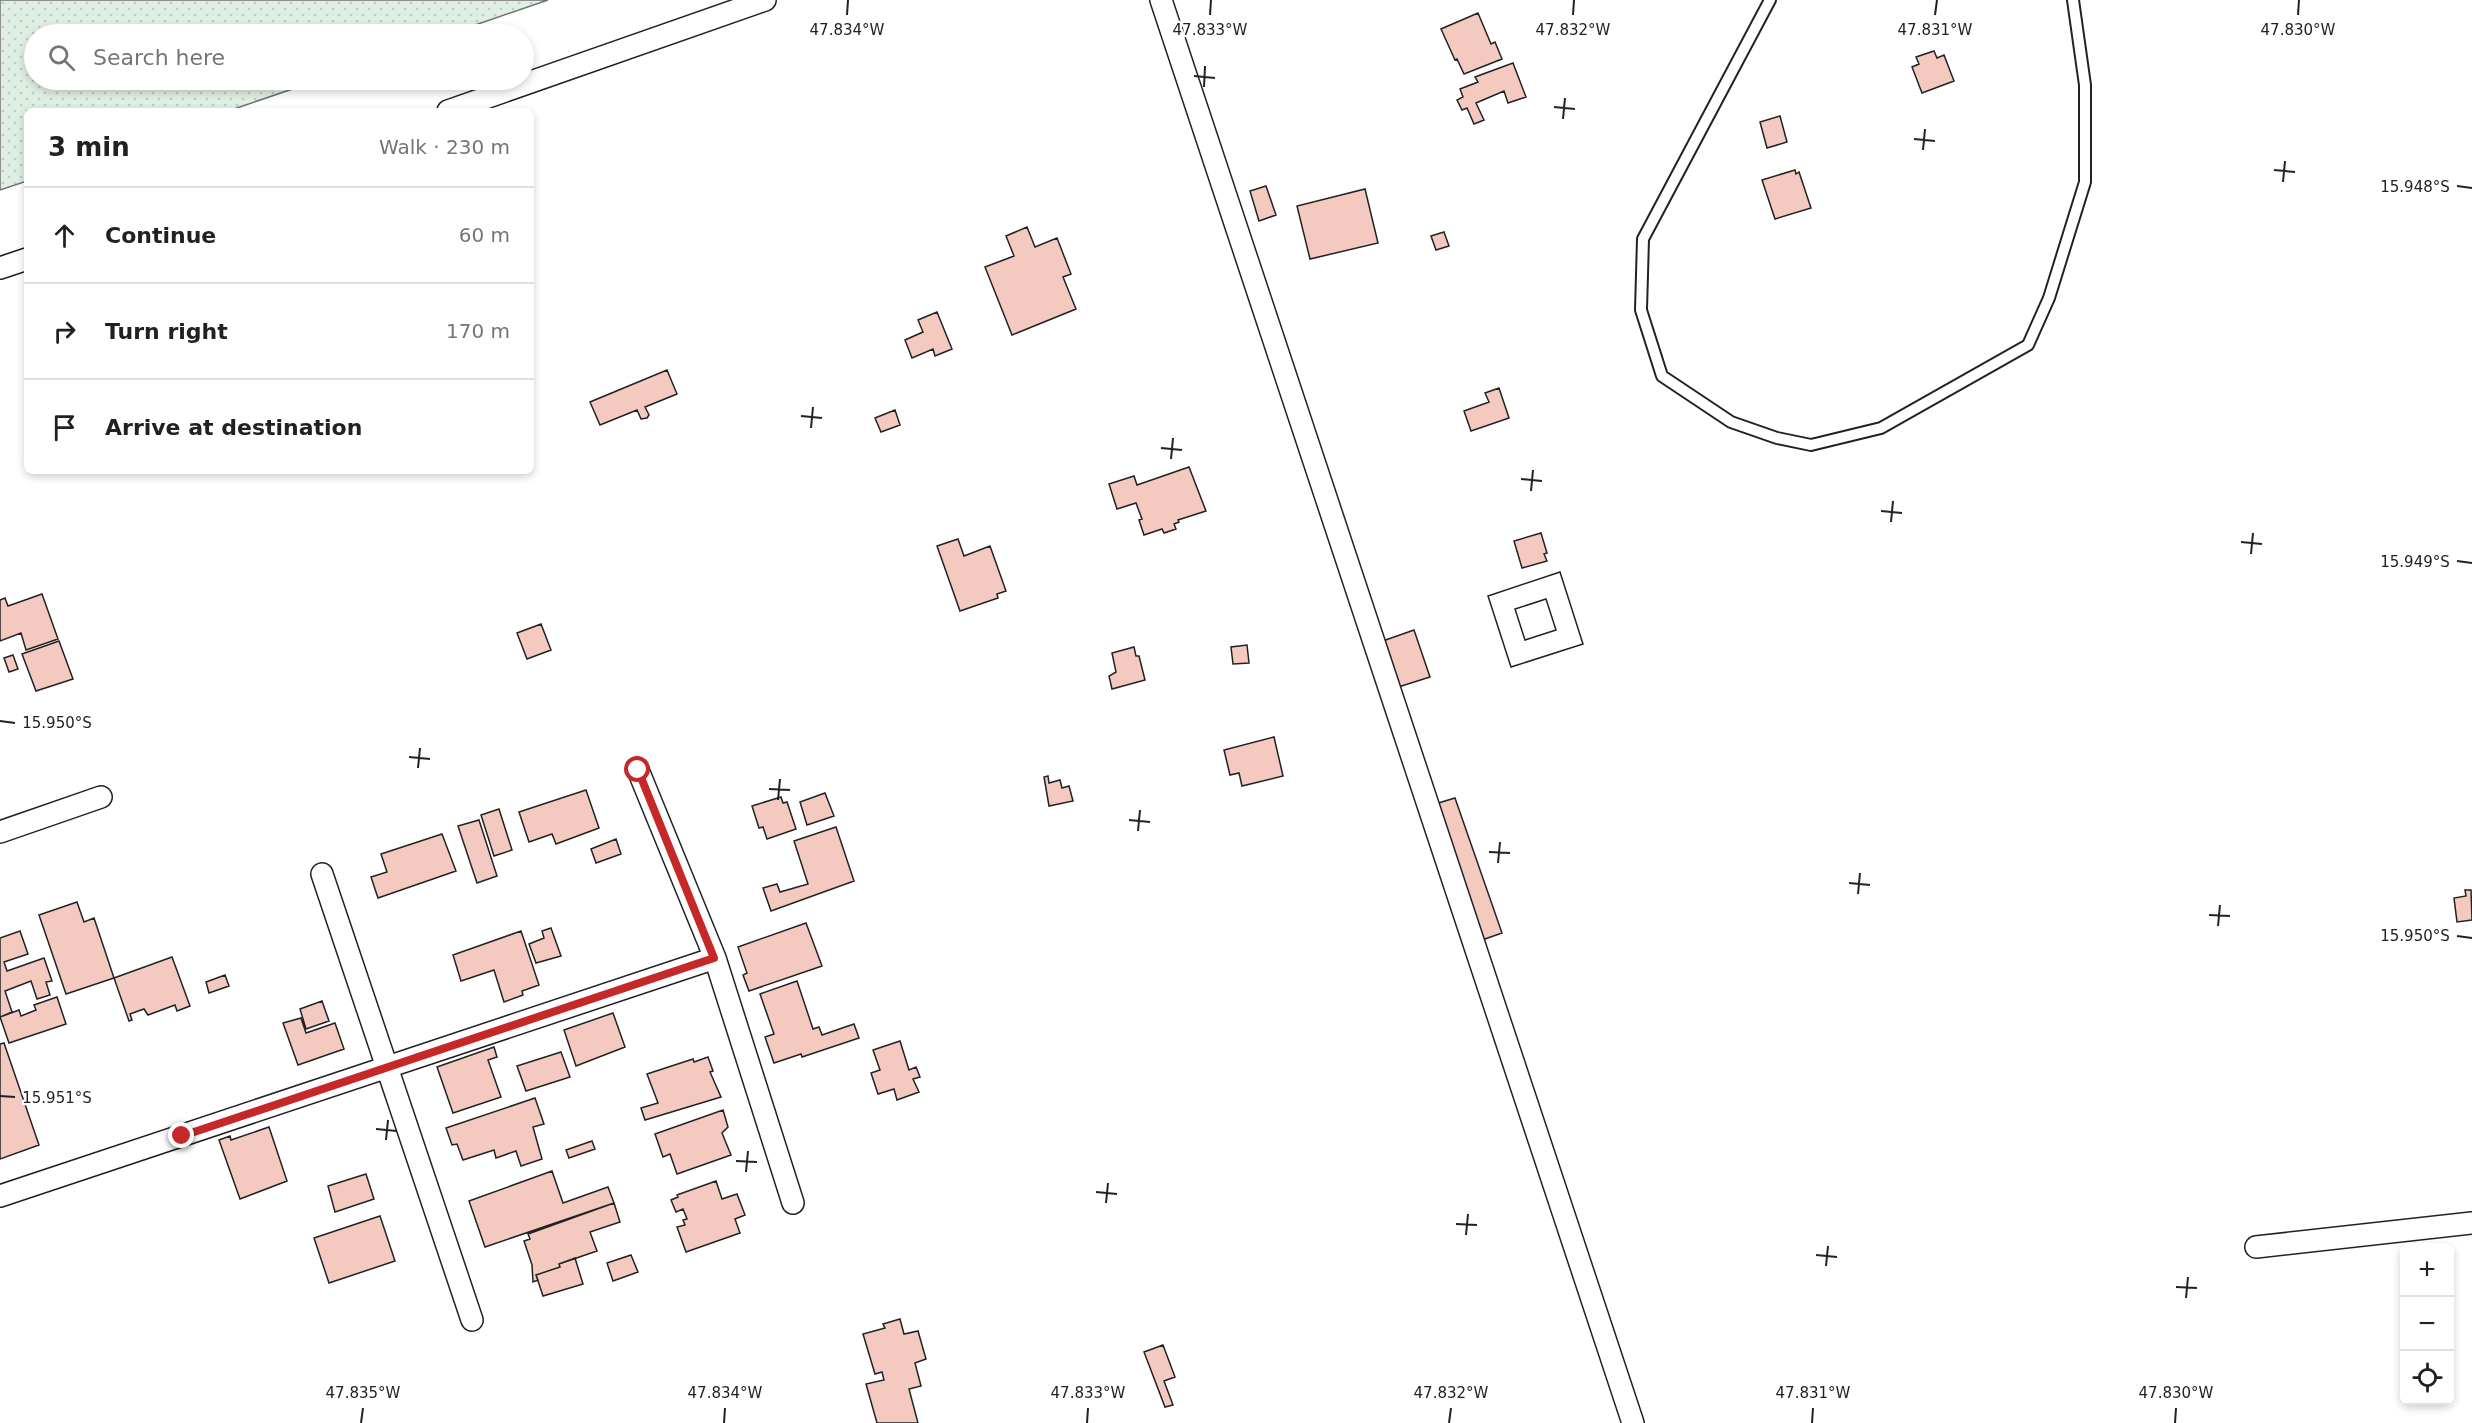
<!DOCTYPE html>
<meta charset="utf-8">
<style>
:root{--surface:#fff;--page:#f6f6f6;--text:#202124;--muted:#757577;--line:#e0e0e0}
body{margin:0;font-family:"DejaVu Sans",sans-serif;background:var(--page);color:var(--text)}
.controls{position:absolute;right:18px;bottom:18px;display:grid;overflow:hidden;border-radius:9px;box-shadow:0 3px 9px #0003}
.controls button{width:54px;height:54px;display:grid;place-items:center;padding:0;border:0;border-bottom:2px solid var(--line);background:var(--surface);color:var(--text);font:30px sans-serif}
.stop{position:absolute;width:18px;height:18px;margin:-14px;border:4px solid #c62828;border-radius:50%;background:#fff}
.stop.end{background:#c62828;border-color:#fff;box-shadow:0 2px 6px #0008}
.list{margin:0;padding:0;list-style:none}
h2{display:flex;justify-content:space-between;align-items:center;height:78px;margin:0;padding:0 24px;font-size:26px}
h2 small{font-size:20px;font-weight:400;color:var(--muted)}
.list li{display:grid;grid-template-columns:39px 1fr auto;gap:18px;align-items:center;box-sizing:border-box;height:96px;padding:0 24px;border-top:2px solid var(--line)}
.list b{display:block;font-size:22px;white-space:nowrap}
.list em{font-size:20px;font-style:normal;color:var(--muted)}
.icon{flex:none;width:33px;height:33px;fill:none;stroke:currentColor;stroke-width:2;stroke-linecap:round;stroke-linejoin:round}
.map{position:relative;flex:none;width:2472px;height:1423px;overflow:hidden}
.search{position:absolute;background:var(--surface);box-shadow:0 3px 9px #0003;left:24px;top:24px;width:510px;height:66px;display:flex;align-items:center;gap:15px;box-sizing:border-box;padding:0 21px;border-radius:33px;color:var(--muted);font-size:22px}
.panel{position:absolute;background:var(--surface);box-shadow:0 3px 9px #0003;left:24px;top:108px;width:510px;height:366px;border-radius:9px}
.map>svg:first-child{display:block}
</style>
<div class="map">
<svg width="2472" height="1423" viewBox="0 0 2472 1423">
<defs>
<pattern id="grass-dots" width="8" height="8" patternUnits="userSpaceOnUse" patternTransform="scale(1.5)"><rect width="8" height="8" fill="#e0efe3"/><path d="M2 2h.1M6 6h.1" fill="none" stroke="#c0cdc2" stroke-width="1.8" stroke-linecap="round"/></pattern>
</defs>
<rect width="100%" height="100%" fill="#fff"/>
<!-- grass -->
<path fill="url(#grass-dots)" stroke="#6f6f6f" stroke-width="1.5" d="M0 0H548L449 34H34V80H319L228 111H27V181L0 190Z"/>
<!-- building -->
<path fill="#f3c9c0" stroke="#222" stroke-width="1.5" fill-rule="evenodd" d="M1478 13 1491 44 1495 42 1502 59 1464 74 1457 59 1455 60 1441 29Z
M1934 51 1937 58 1944 55 1954 81 1922 93 1912 67 1919 64 1916 57Z
M1513 63 1526 97 1508 103 1504 91 1476 103 1484 120 1474 124 1467 108 1462 110 1457 100 1463 97 1460 89 1478 82 1475 77Z
M1780 116 1787 142 1767 148 1760 122Z
M1795 170 1796 174 1799 172 1811 208 1775 219 1762 180Z
M1266 186 1276 215 1259 221 1250 191Z
M1365 189 1378 243 1310 259 1297 206Z
M1027 227 1035 247 1057 238 1071 274 1063 277 1076 309 1012 335 985 267 1014 256 1006 236Z
M1444 232 1449 246 1436 250 1431 236Z
M937 312 952 349 935 356 933 349 912 358 905 340 923 332 918 320Z
M667 370 677 394 645 407 649 415 647 418 641 419 637 410 600 425 590 402Z
M1499 388 1509 418 1471 431 1464 411 1489 402 1485 393Z
M895 410 900 425 881 432 875 418Z
M1189 467 1206 511 1178 520 1179 522 1174 524 1176 529 1164 533 1162 529 1144 535 1139 520 1142 519 1136 503 1117 509 1109 484 1134 476 1137 485Z
M1541 533 1547 553 1544 554 1547 561 1522 568 1514 541Z
M958 539 964 556 990 546 1006 591 997 594 998 598 960 611 937 546Z
M1560 572 1583 644 1511 667 1488 596ZM1546 599 1556 630 1525 640 1515 609Z
M1560 572 1583 644 1511 667 1488 596ZM1546 599 1556 630 1525 640 1515 609Z
M42 594 58 639 26 650 21 633 0 641V600L5 598 8 606Z
M541 624 551 650 527 659 517 633Z
M1414 630 1430 677 1392 689 1377 643Z
M59 641 73 679 36 691 22 654Z
M59 641 73 679 36 691 22 654Z
M59 641 73 679 36 691 22 654Z
M59 641 73 679 36 691 22 654Z
M59 641 73 679 36 691 22 654Z
M1247 645 1249 663 1233 664 1231 647Z
M1134 647 1136 656H1139L1145 680 1112 689 1109 676 1116 672 1112 653Z
M13 655 18 669 9 672 4 658Z
M1274 737 1283 776 1242 786 1239 773 1230 775 1224 750Z
M1048 776 1049 783 1060 780 1062 788 1069 786 1073 801 1049 806 1044 777Z
M586 790 599 828 556 844 552 834 529 842 519 812Z
M586 790 599 828 556 844 552 834 529 842 519 812Z
M586 790 599 828 556 844 552 834 529 842 519 812Z
M586 790 599 828 556 844 552 834 529 842 519 812Z
M586 790 599 828 556 844 552 834 529 842 519 812Z
M825 793 834 816 807 825 800 802Z
M781 797 783 803 787 802 796 829 767 839 763 827 759 828 752 806Z
M1455 798 1502 933 1482 940 1435 804Z
M499 809 512 850 494 856 481 815Z
M479 820 497 876 477 883 458 826Z
M836 827 854 881 771 911 763 888 777 884 780 892 808 884 794 841Z
M442 834 456 871 378 898 371 877 387 872 381 854Z
M616 839 621 854 596 863 591 849Z
M2465 890H2471L2472 920 2457 922 2454 898 2466 896Z
M77 902 84 922 94 918 114 978 66 994 39 915Z
M806 923 822 966 749 991 743 975 747 973 738 947Z
M551 928 561 956 536 963 529 944 544 938 542 931Z
M20 931 28 954 4 962 7 971 44 958 52 981 46 982 50 995 37 999 31 981 5 991 12 1012 0 1017V938Z
M521 931 539 985 522 991 523 995 504 1002 494 970 461 981 453 955Z
M172 957 190 1006 177 1011 175 1005 148 1015 144 1009 130 1014 132 1020 129 1021 114 978Z
M225 975 229 986 209 993 206 982Z
M225 975 229 986 209 993 206 982Z
M225 975 229 986 209 993 206 982Z
M225 975 229 986 209 993 206 982Z
M225 975 229 986 209 993 206 982Z
M797 981 813 1029 819 1027 822 1035 854 1024 859 1038 802 1057 801 1054 774 1063 765 1037 774 1034 760 994Z
M57 997 66 1024 9 1043 0 1017 19 1010 21 1016 36 1010 34 1005Z
M322 1001 329 1021 306 1029 300 1009Z
M613 1013 625 1047 576 1066 564 1030Z
M301 1018 306 1033 335 1023 344 1049 298 1065 283 1023Z
M900 1041 909 1070 916 1067 920 1077 913 1079 919 1092 897 1100 894 1089 878 1094 871 1073 880 1070 873 1050Z
M4 1043 39 1145 0 1159V1044Z
M494 1047 497 1057 488 1060 501 1097 453 1113 437 1067Z
M561 1052 570 1077 526 1091 517 1066Z
M708 1057 713 1071 710 1072 721 1097 645 1120 641 1108 658 1103 647 1074 693 1059 694 1062Z
M708 1057 713 1071 710 1072 721 1097 645 1120 641 1108 658 1103 647 1074 693 1059 694 1062Z
M708 1057 713 1071 710 1072 721 1097 645 1120 641 1108 658 1103 647 1074 693 1059 694 1062Z
M708 1057 713 1071 710 1072 721 1097 645 1120 641 1108 658 1103 647 1074 693 1059 694 1062Z
M708 1057 713 1071 710 1072 721 1097 645 1120 641 1108 658 1103 647 1074 693 1059 694 1062Z
M535 1098 544 1124 533 1127 542 1159 521 1166 516 1151 496 1158 494 1150 463 1160 457 1144 452 1145 446 1128Z
M723 1110 728 1127 722 1133 731 1155 677 1174 670 1154 663 1157 655 1134Z
M269 1127 287 1181 240 1199 219 1140 230 1136 231 1140Z
M592 1141 595 1149 569 1158 566 1150Z
M552 1171 563 1203 608 1187 614 1203 485 1247 469 1201Z
M366 1174 374 1199 335 1212 328 1186Z
M716 1181 722 1199 737 1194 745 1215 735 1219 740 1233 686 1252 677 1227 685 1225 683 1220 687 1219 683 1209 676 1212 671 1200 678 1197 677 1195Z
M614 1203 620 1222 590 1232 597 1251 559 1264 560 1267 536 1275 538 1280 533 1282 532 1265 524 1241 530 1239 528 1234Z
M380 1216 395 1261 329 1283 314 1238Z
M631 1255 638 1272 613 1281 607 1263Z
M575 1258 583 1284 543 1296 536 1275 560 1267 559 1264Z
M575 1258 583 1284 543 1296 536 1275 560 1267 559 1264Z
M575 1258 583 1284 543 1296 536 1275 560 1267 559 1264Z
M575 1258 583 1284 543 1296 536 1275 560 1267 559 1264Z
M575 1258 583 1284 543 1296 536 1275 560 1267 559 1264Z
M900 1319 904 1334 918 1331 926 1359 915 1363 921 1386 909 1389 918 1423H877L866 1384 884 1380 882 1372 875 1374 863 1334 885 1328 883 1324Z
M1163 1345 1175 1377 1164 1381 1173 1405 1165 1407 1144 1352Z"/>
<g fill="none" stroke-linecap="round" stroke-linejoin="round">
<defs>
<path id="service" d="M1770 0 1643 239 1641 310 1662 376 1731 422 1777 438 1811 445 1881 428 2028 345 2049 298 2085 182V85L2073 0"/>
<path id="minor" d="M1161 0 1633 1423
M448 111 765 0
M0 268 27 259
M638 770 715 958 793 1203
M0 832 101 797
M322 874 472 1320
M0 1196 715 958
M2256 1247 2472 1223"/>
</defs>
<!-- service casing -->
<use href="#service" stroke="#222" stroke-width="14"/>
<!-- minor casing -->
<use href="#minor" stroke="#222" stroke-width="24"/>
<!-- service -->
<use href="#service" stroke="#fff" stroke-width="10"/>
<!-- minor -->
<use href="#minor" stroke="#fff" stroke-width="21"/>
</g>
<g fill="none" stroke-linecap="round" stroke-linejoin="round">
<!-- route -->
<path stroke="#c62828" stroke-width="8" d="M182 1136 714 958 638 770"/>
</g>
<!-- ticks -->
<path fill="none" stroke="#222" stroke-width="2" d="M847 15 848 0M1210 15 1211 0M1573 15 1574 0M1935 15 1937 0M2298 15 2299 0M1194 76 1215 78M1204 87 1205 66M1554 107 1575 109M1563 119 1565 98M1914 139 1935 141M1923 150 1925 129M2274 170 2295 172M2283 182 2285 161M2457 186 2472 188M801 416 822 418M811 428 813 407M1161 448 1182 450M1171 459 1173 438M1521 479 1542 481M1531 491 1533 470M1881 511 1902 513M1891 522 1893 501M2241 542 2262 544M2251 554 2253 533M2457 561 2472 563M0 721 15 723M409 757 430 759M418 768 420 748M769 789 790 790M778 800 780 779M1129 820 1150 822M1138 831 1140 810M1489 852 1510 853M1498 863 1500 842M1849 883 1870 885M1858 894 1860 873M2209 915 2230 916M2218 926 2220 905M2457 936 2472 938M0 1096 15 1097M376 1129 397 1131M386 1140 388 1120M736 1161 757 1162M746 1172 748 1151M1096 1192 1117 1194M1106 1203 1108 1183M1456 1224 1477 1225M1466 1235 1468 1214M1816 1255 1837 1257M1826 1266 1828 1246M2176 1287 2197 1288M2186 1298 2188 1277M361 1423 363 1408M724 1423 725 1408M1087 1423 1088 1408M1449 1423 1451 1408M1812 1423 1813 1408M2175 1423 2176 1408"/>
<g font-size="15" text-anchor="middle" fill="#222" stroke="#fff" stroke-width="4.5" stroke-linejoin="round" paint-order="stroke">
<text x="847" y="35">47.834°W</text>
<text x="1210" y="35">47.833°W</text>
<text x="1573" y="35">47.832°W</text>
<text x="1935" y="35">47.831°W</text>
<text x="2298" y="35">47.830°W</text>
<text x="2415" y="192">15.948°S</text>
<text x="2415" y="567">15.949°S</text>
<text x="57" y="728">15.950°S</text>
<text x="2415" y="941">15.950°S</text>
<text x="57" y="1103">15.951°S</text>
<text x="363" y="1398">47.835°W</text>
<text x="725" y="1398">47.834°W</text>
<text x="1088" y="1398">47.833°W</text>
<text x="1451" y="1398">47.832°W</text>
<text x="1813" y="1398">47.831°W</text>
<text x="2176" y="1398">47.830°W</text>
</g>
</svg>
<div class="controls">
<button>+</button>
<button>−</button>
<button><svg class="icon" aria-label="locate" viewBox="0 0 24 24"><circle cx="12" cy="12" r="6"/><path d="M12 2v4M12 18v4M2 12h4M18 12h4"/></svg></button>
</div>
<div class="stop" style="left:638px;top:770px"></div>
<div class="stop end" style="left:182px;top:1136px"></div>
<div class="search"><svg class="icon" aria-label="search" viewBox="0 0 24 24"><circle cx="10" cy="10" r="6"/><path d="M15 15l6 6"/></svg>Search here</div>
<section class="panel">
<h2>3 min<small>Walk · 230 m</small></h2>
<ul class="list">
<li><svg class="icon" aria-label="ahead" viewBox="0 0 24 24"><path d="M12 20V5M6 11l6-6 6 6"/></svg><div><b>Continue</b></div><em>60 m</em></li>
<li><svg class="icon" aria-label="right" viewBox="0 0 24 24"><path d="M7 20v-9h11M14 6l5 5-5 5"/></svg><div><b>Turn right</b></div><em>170 m</em></li>
<li><svg class="icon" aria-label="arrive" viewBox="0 0 24 24"><path d="M6 21V4h12l-3 4 3 4H6"/></svg><div><b>Arrive at destination</b></div></li>
</ul>
</section>
</div>
